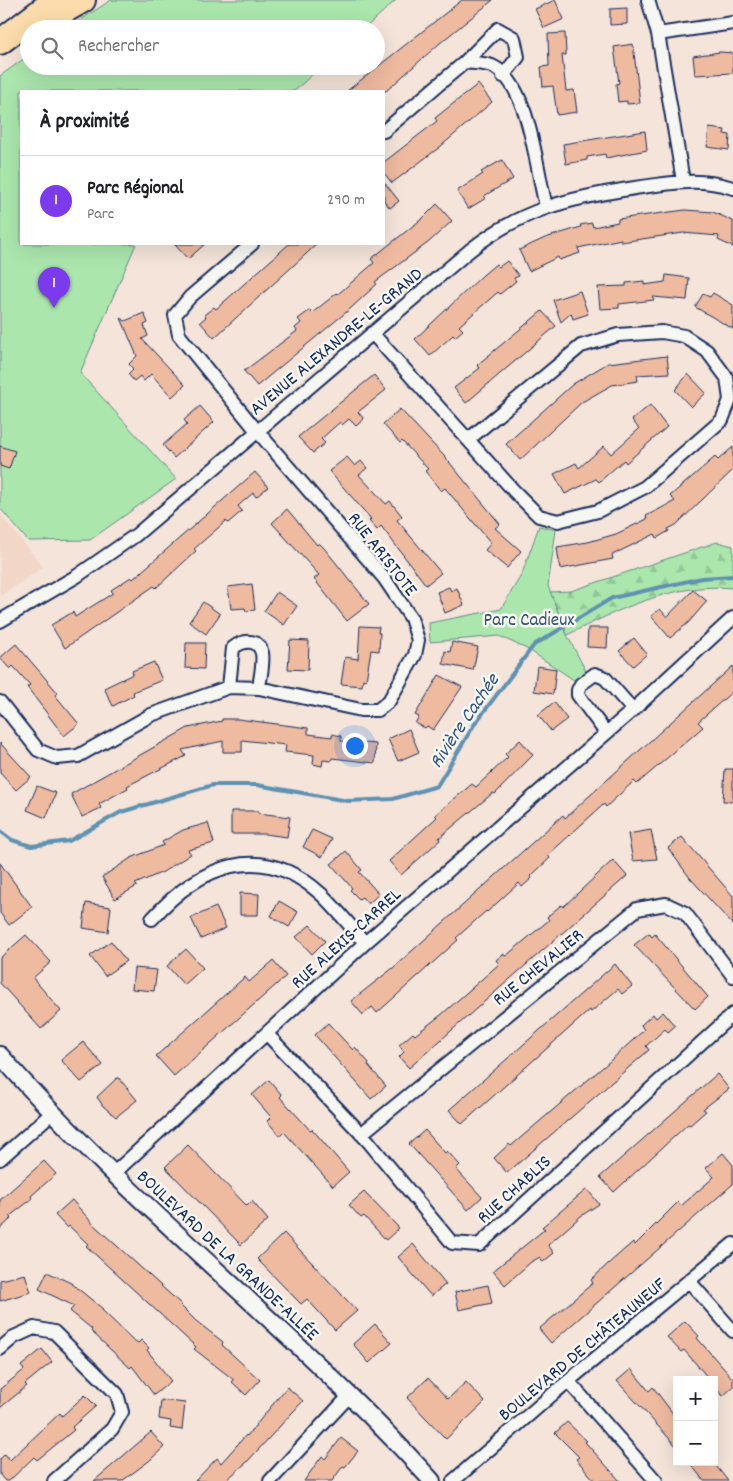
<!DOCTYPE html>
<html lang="fr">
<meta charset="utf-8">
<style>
:root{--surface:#fff;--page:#f6f6f6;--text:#202124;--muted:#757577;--line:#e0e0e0;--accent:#7c3aed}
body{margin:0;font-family:Dekko,sans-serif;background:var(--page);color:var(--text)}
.controls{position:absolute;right:15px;bottom:15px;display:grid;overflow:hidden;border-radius:0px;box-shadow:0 5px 20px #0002}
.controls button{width:45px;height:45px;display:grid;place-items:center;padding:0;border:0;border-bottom:1px solid var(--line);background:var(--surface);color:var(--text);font:25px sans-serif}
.you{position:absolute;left:354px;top:745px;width:18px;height:18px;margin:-12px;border:4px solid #fff;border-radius:50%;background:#1a73e8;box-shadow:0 0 0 8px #1a73e833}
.badge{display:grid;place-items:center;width:32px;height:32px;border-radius:50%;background:var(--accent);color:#fff;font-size:16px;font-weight:700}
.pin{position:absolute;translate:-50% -41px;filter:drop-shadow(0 1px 2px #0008)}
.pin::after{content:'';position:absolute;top:26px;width:18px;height:15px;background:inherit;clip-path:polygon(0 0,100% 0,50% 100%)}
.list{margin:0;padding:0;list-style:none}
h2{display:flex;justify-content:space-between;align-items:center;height:65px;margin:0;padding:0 20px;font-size:21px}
h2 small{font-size:16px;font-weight:400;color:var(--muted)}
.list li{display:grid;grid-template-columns:32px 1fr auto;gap:15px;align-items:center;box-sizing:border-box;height:90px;padding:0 20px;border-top:1px solid var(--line)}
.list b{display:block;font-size:19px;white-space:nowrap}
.list p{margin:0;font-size:16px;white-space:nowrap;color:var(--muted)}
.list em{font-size:16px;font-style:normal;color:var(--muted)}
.icon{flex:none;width:28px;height:28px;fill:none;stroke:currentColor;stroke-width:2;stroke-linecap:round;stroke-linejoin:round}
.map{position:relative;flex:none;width:733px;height:1481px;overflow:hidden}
.search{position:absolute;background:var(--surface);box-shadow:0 5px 20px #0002;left:20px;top:20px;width:365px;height:55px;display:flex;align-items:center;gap:12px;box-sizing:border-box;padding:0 18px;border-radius:28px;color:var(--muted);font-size:19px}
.panel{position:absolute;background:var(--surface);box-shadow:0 5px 20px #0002;left:20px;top:90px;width:365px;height:155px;border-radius:0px}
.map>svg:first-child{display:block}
</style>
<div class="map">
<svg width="733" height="1481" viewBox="0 0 733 1481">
<defs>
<pattern id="forest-firs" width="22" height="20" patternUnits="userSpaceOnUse" patternTransform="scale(1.25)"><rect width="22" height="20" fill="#abe7ad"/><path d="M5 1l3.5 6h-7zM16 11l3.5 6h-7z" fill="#93c697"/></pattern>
</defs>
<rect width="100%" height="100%" fill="#f4e4d9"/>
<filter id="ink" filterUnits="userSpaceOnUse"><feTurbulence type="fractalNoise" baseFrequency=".02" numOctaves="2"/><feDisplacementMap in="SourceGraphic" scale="10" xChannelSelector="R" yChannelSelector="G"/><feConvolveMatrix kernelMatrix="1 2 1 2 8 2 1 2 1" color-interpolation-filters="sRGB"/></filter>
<g filter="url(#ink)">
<!-- built -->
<path fill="#f2d7c8" d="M0 514 43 567 0 596Z"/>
<!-- forest -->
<path fill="url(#forest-firs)" stroke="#638b86" d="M717 542 733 546V588C674 582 618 610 567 635L550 592 571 591Z"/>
<!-- park -->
<path fill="#abe7ad" stroke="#638b86" d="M111 0H396L364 29H67Z
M29 55V66H322L294 91H21V244H136L80 373 176 479 90 540 28 541 0 508V76Z
M539 526 556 530 548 586 567 635 587 673 580 684 529 650 499 636 430 642 429 623 501 609 522 574Z"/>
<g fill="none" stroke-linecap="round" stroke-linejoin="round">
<!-- stream -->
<path stroke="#5e92b2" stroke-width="4" d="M0 831 12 840 31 846 69 841 121 812 213 785H257L348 801 393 799 437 786 474 725 534 645 612 598 702 578 733 576"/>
</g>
<!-- building -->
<path fill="#eebaa0" stroke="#1b2f5e" d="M462 0H493L440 43 386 91H347Z
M555 0 564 19 544 28 535 9Z
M627 8V24L610 25V9Z
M565 33 566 55H562L566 91 574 90 577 112 557 115 553 86 543 87 541 67 549 66 548 34Z
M633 44 640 103 627 104V101L618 102 616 84 619 83 614 47Z
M720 52 733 53V73L695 75 693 56Z
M478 84 492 102 440 147 392 183 384 173V162L437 121 435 118Z
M709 128 725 130 724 134 730 135 729 150 707 147Z
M645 131 647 150 606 158 605 154 587 157V160L566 164 563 144Z
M502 160 513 179 484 196 486 198 468 209 457 191 483 174 481 172Z
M384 182 399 201 390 208 384 201Z
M437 204 452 221 429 242 375 282 377 284 350 309 257 386 244 371 297 331 295 328 301 323 298 319 310 310 312 313 337 293 338 294 374 263 371 259 423 218Z
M685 210 713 212 733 221V247L718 240 719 236 683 233 621 242V239L578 248 580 253 559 260 558 257 529 271 519 250 545 238 581 227 580 225 592 223 593 227 618 222V219Z
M174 244H205L188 259Z
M289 244H317L214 338 200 322 206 317 204 315 214 307 216 309Z
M507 261 519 276 514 278 516 281 500 294 498 292 459 326 463 330 455 337 453 335 430 356 415 339 484 274 496 264 499 267Z
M666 275 689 278 687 300 653 297 654 300 619 304V308L600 309 598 287 626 286V283L644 281V285L665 282Z
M580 291 588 314 573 319 571 313 561 322 553 300Z
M713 293 733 305V329L695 307 703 294 710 297Z
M542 311 556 326 466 403 454 388 480 368 477 365Z
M144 313 148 323 144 325 148 336 142 339 185 385 172 397 151 374 144 381 140 376 134 381 128 374 133 369 129 364 137 356 121 318 125 321Z
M667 356 669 373 637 375 638 381 612 385 582 402 520 460 506 444 573 384 608 363Z
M688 374 706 393 691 407 675 390Z
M374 375 386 390 358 412 364 419 356 426 349 419 342 425 340 422 321 439 325 443 313 453 298 437Z
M650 405 667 427 626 463 624 460 599 482 596 479 565 494 554 474 576 463 579 468 604 446 611 454 639 429 632 420Z
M200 406 214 422 174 458 163 445 187 424 184 420Z
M400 409 445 457 500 524 495 528 521 551 507 568 485 550 491 543 445 488 441 491 425 471 428 469 402 441 400 443 383 424Z
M0 446 15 451 9 469 0 466Z
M733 447V470L676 525 668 529 669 531 657 538 655 534 612 555 613 559 560 569 557 547 588 542 616 534 647 519 646 516 675 501 670 496 715 457 718 460Z
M347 457 355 466 361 461 367 468 359 475 386 504 390 501 402 516 397 520 441 573 426 585 381 526 377 530 369 521 371 519 329 471Z
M255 472 268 487 256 497 253 493 238 506 242 511 228 523 226 521 194 549 196 551 156 588 154 586 65 648 51 625 73 612 75 617 113 593 111 590 131 577 133 579Z
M287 509 317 545 319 543 324 548 369 604 347 621 314 579 319 575 272 523Z
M252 584 255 610 246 611 245 608 231 609 228 587Z
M449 587 451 591 457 588 464 605 445 613 437 592Z
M693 590 707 601 689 622 670 638 651 616 660 609 667 617Z
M277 592 297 606 284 625 264 611Z
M203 602 220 614 206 634 189 622Z
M360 626 379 627 378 633H380L379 651 371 650 366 680 363 679 362 686 341 684 345 657 358 659Z
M588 628H608L607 648 587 647Z
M634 638 647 654 633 666 619 651Z
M290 640 309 641 308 670 288 669Z
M452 642 478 647 473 670 443 664 445 651 450 652Z
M186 643H205L204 669 185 668Z
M16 644 58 693 55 695 79 724 64 736 27 687 30 685 13 666 10 669 0 658Z
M154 662 162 680 133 692 134 695 113 706 104 688 133 674 132 671Z
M537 666 556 669 553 694 534 691Z
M733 666V691L698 722 703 727 637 784 634 781 606 807 604 804 548 855 550 858 531 876 532 878 522 887 519 883 487 912 486 911 456 938 458 940 377 1013 372 1007 363 1015 351 1001 393 968 563 815 565 818Z
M439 675 462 687 433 730 427 726 425 728 415 723 419 717 415 715Z
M554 702 567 719 551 731 538 715Z
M222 719H238L308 728V734L332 737V734L341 736V741L376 744 375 763 332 758 331 761 323 760 322 766 313 764 314 755 285 752 286 745 242 740V752H223V741L182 750 186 756 127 786 128 788 99 804 101 808 82 817 71 794 188 728 222 721Z
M409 729 419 752 398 761 388 739Z
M520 740 533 755 495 794 493 793 439 838 440 840 401 875 389 861 437 817 435 815 472 784 476 787 508 757 505 754Z
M0 743 31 777 16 790 0 773Z
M725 769H733V801H723Z
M37 786 56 793 46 818 27 810Z
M231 811H258V813L290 817 287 837 265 834H231Z
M208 823 214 843 188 850 191 854 163 872 135 884 137 886 115 899 102 877 131 858 164 845 162 842 183 830Z
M312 830 332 839 322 857 303 847Z
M651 830 657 859 633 861 628 834Z
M682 837 733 896V925L690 878 668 848Z
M346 851 362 870 359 872 379 894 368 904 362 897 359 899 350 890 352 888 331 864Z
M613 860 627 876 409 1068 399 1057 404 1052 399 1045 413 1033 415 1035 441 1015 499 964 496 960 503 954 506 956 549 920 547 917 561 905 563 907Z
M0 863 32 907 9 925 0 913Z
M240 893 259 894 258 915H240Z
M279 901 298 912 289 927 271 916Z
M86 903 111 907 108 932 83 928Z
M216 907 226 928 201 939 191 918Z
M310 925 325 941 312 954 296 937Z
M649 933 652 937 655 934 708 997 695 1009 634 945Z
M26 935 51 962 33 978 61 1011 41 1029 0 983V958Z
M111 941 126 961 105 976 90 956Z
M186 949 203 968 184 985 167 966Z
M273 961 286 976 174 1076 156 1056 245 977 249 982Z
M615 964 632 986 622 994 618 989 591 1012 590 1010 462 1124 449 1110Z
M134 968 157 970 154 991 132 989Z
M663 1012 675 1026 668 1032 665 1029 646 1046 649 1050 507 1173 494 1158 509 1144 511 1146 610 1061 644 1030 641 1025 653 1014 656 1018Z
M328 1023 353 1050 355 1047 369 1063 368 1065 386 1086 371 1099 315 1035Z
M83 1042 103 1065 81 1082 61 1060Z
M717 1074 729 1089 703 1109 706 1111 690 1125 688 1124 614 1192 600 1177Z
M118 1077 137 1100 116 1117 103 1106 97 1097Z
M269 1080 282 1095 280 1097 310 1130 312 1129 349 1172 333 1186 284 1132 280 1136 267 1121 271 1117 252 1095Z
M425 1130 445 1153 447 1151 460 1165 456 1169 482 1197 468 1210 409 1144Z
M188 1145 247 1206 252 1201 268 1220 241 1245 165 1167Z
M723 1153 733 1165V1184L551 1343 539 1329 593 1283 591 1280 609 1263 633 1242 635 1245 678 1202 681 1206 714 1177 706 1168Z
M44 1161 56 1174 31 1196 32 1199 10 1216 12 1218 0 1229V1200Z
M587 1189 599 1204 581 1216 548 1245 554 1253 543 1262 540 1257 531 1262 505 1285 493 1271 545 1229 542 1227Z
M364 1192 399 1228 386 1240 364 1216 361 1218 349 1205Z
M72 1200 94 1225 182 1305 181 1306 196 1321 223 1342 222 1345 260 1380 246 1395 232 1382 234 1380 194 1349 196 1347 86 1246 88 1244 69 1226 67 1228 55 1215Z
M284 1233 357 1311 335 1330 307 1299 301 1304 257 1259Z
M413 1244 446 1284 431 1296 398 1257Z
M47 1272 71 1283 103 1309 102 1310 132 1339 138 1343 141 1340 149 1348 147 1350 171 1381 154 1395 132 1366 130 1368 91 1331 92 1329 70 1311 74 1306 39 1289Z
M25 1274 31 1292 0 1301V1280Z
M488 1285 492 1303 459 1310 455 1292Z
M685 1321 699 1336 697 1338 733 1379V1387L723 1396 714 1386V1380H710L684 1350 681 1352 667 1337Z
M375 1324 392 1343 369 1363 353 1344Z
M42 1349 52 1362 25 1384 27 1386 0 1408V1389L24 1370 21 1366Z
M631 1369 649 1391 653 1387 677 1419V1447L617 1381Z
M428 1378 448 1399 466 1382 485 1402 446 1439 407 1398Z
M287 1387 303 1401 246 1463 225 1481H195L217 1458 221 1463 246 1435 247 1436Z
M85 1395 96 1406 72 1427 74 1430 37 1460 34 1457 9 1481H5L0 1475V1459L5 1454 10 1460 60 1413 62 1416Z
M161 1400 185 1403 182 1430 170 1428 171 1421 159 1419Z
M567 1422 587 1441 585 1442 620 1481H595L576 1459 579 1457 555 1433Z
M151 1432 164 1447 149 1461 122 1481H94Z
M341 1438 358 1451 345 1467 343 1466 332 1481H304L322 1456 325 1459Z
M689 1462H713L728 1481H704Z"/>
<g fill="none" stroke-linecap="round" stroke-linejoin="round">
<defs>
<path id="minor" d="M648 0 658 34 683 181
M658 34 733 23
M465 62 498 29 514 38 518 57 503 76
M384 131 465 62C473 63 484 63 492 66 530 83 536 170 546 206
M372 333 514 491 539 516 558 521 598 511 645 487 722 420 730 400 727 378 707 351 684 336 662 332 618 335 581 346 469 439
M0 621 77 576 136 535 469 251C521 209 570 198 635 188 668 183 700 177 733 188
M229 687 233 648C242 641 258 637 262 653 264 662 260 678 259 688
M0 702 38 750 57 758 78 756 151 715 229 687 259 688 361 710H378L389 701 415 655 418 640 411 618 384 578 252 425 179 335 175 315 190 297 252 244
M606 733 578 695V690L581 684 595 674 605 678 633 710
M152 919C200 865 261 840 321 894 337 909 351 927 365 943
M267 1034 368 1141 452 1243 479 1245 733 1014
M361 1134 637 909 666 904 685 913 733 976
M0 1159 52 1113
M113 1174 365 943 633 710 733 618
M689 1281 733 1331
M0 1349 14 1337 34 1328 54 1332 117 1394 122 1412 112 1429 54 1481
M569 1382 656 1481
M270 1481 351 1394
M453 1481 554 1393 733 1244"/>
<path id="tertiary" d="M0 1055C133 1208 296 1330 432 1481"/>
<path id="motorway" d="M43 23 83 0
M0 42 55 0"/>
</defs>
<!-- minor casing -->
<use href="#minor" stroke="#1b2f5e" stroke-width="16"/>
<!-- tertiary casing -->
<use href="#tertiary" stroke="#1b2f5e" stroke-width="20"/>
<!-- motorway casing -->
<use href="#motorway" stroke="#1b2f5e" stroke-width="28"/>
<!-- minor -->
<use href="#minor" stroke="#f6f6f2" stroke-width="12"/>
<!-- tertiary -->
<use href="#tertiary" stroke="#f6f6f2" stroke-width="16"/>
<!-- motorway -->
<use href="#motorway" stroke="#fcdcac" stroke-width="24"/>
</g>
</g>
<g text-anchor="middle" stroke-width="5" stroke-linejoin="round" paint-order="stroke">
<!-- street labels -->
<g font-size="19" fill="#1b2f5e" stroke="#f6f6f2">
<text transform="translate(335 340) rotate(-40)" y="7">AVENUE ALEXANDRE-LE-GRAND</text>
<text transform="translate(384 553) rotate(52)" y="7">RUE ARISTOTE</text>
<text transform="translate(345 937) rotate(-42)" y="7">RUE ALEXIS-CARREL</text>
<text transform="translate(537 966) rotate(-39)" y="7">RUE CHEVALIER</text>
<text transform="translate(513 1188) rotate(-42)" y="7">RUE CHABLIS</text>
<text transform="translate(229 1254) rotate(43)" y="7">BOULEVARD DE LA GRANDE-ALLÉE</text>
<text transform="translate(581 1348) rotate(-40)" y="7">BOULEVARD DE CHÂTEAUNEUF</text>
</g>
<!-- park labels -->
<g font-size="19" fill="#38546e" stroke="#f6f6f2">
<text x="529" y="625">Parc Cadieux</text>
</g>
<!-- water labels -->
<g font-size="20" font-style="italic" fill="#375881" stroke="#f6f6f2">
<text transform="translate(463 720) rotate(-56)" y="7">Rivière Cachée</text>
</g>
</g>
</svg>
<div class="controls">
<button>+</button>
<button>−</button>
</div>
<div class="you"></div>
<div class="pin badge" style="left:54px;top:308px">1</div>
<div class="search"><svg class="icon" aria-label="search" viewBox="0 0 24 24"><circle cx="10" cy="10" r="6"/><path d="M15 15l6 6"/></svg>Rechercher</div>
<section class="panel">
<h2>À proximité<small></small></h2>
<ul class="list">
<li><span class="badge">1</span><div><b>Parc Régional</b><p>Parc</p></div><em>290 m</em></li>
</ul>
</section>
</div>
